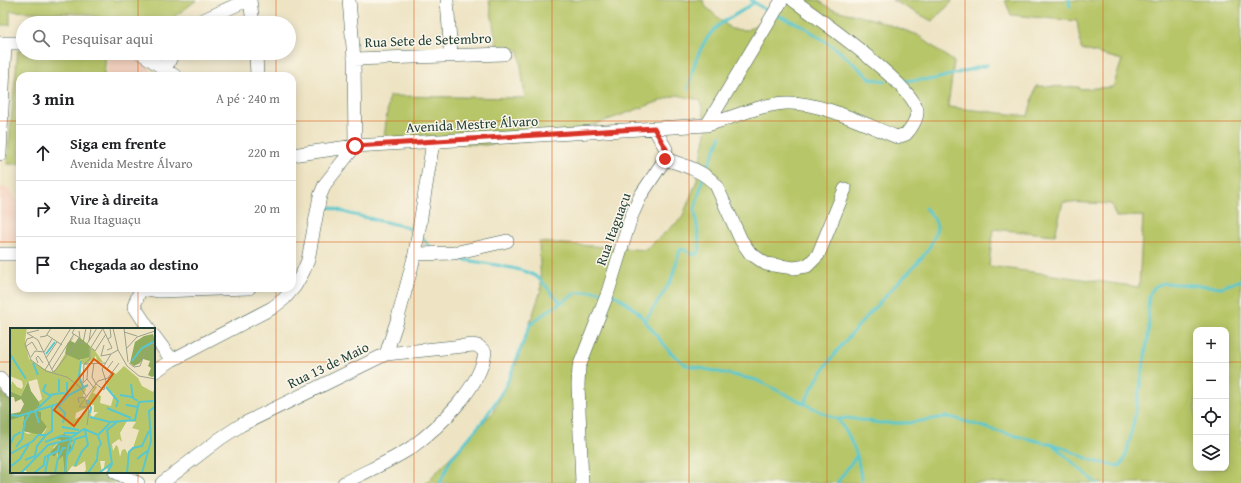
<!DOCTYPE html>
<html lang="pt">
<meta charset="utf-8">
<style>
:root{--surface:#fff;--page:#f2f2f2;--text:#202124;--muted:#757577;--line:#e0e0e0}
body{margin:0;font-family:"Gentium Book Plus",serif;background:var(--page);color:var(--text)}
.controls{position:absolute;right:12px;bottom:12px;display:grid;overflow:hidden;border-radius:8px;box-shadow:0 2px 10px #0003}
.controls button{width:36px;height:36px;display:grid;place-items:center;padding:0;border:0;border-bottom:1px solid var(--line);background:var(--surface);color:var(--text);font:20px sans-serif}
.stop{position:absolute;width:12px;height:12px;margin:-9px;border:3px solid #d93025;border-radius:50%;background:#fff}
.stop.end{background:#d93025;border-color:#fff;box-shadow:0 1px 4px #0008}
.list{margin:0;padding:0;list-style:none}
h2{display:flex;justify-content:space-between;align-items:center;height:52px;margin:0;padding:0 16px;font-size:17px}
h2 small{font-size:13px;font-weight:400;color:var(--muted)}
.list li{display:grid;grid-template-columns:26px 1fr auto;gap:12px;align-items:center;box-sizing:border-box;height:56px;padding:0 16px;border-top:1px solid var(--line)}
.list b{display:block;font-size:15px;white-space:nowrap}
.list p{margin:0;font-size:13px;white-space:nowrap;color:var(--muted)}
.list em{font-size:13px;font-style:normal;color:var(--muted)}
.icon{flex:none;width:22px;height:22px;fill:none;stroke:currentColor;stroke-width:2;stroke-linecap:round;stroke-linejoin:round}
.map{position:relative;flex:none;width:1241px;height:483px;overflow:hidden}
.search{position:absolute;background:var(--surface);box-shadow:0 2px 10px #0003;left:16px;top:16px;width:280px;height:44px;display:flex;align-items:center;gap:10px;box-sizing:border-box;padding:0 14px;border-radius:22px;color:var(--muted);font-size:15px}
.panel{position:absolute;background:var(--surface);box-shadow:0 2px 10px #0003;left:16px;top:72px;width:280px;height:220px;border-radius:12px}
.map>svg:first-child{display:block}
</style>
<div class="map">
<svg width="1241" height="483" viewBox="0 0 1241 483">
<rect width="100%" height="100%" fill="#fbf7ec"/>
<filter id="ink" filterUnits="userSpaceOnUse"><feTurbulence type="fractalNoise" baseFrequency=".025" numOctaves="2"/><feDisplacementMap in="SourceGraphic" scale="8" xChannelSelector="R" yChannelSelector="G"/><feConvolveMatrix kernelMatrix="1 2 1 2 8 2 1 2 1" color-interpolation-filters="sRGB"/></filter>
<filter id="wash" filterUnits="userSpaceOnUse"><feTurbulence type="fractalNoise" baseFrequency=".012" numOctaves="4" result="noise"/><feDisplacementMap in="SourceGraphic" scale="16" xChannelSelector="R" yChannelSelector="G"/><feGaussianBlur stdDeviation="0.9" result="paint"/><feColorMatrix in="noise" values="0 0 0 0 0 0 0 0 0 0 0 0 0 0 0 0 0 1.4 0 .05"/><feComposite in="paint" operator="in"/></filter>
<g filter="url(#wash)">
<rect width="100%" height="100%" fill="#eee4c4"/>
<!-- built -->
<path fill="#f4d3c0" d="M109 53H134L143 59 149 65 152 76H107Z
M6 187 20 204V241L0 243V188Z"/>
<!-- green -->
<path fill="#b7c668" stroke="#6b824e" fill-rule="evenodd" d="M0 0H197L171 19 155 23H119L86 14 10 11V25H0Z
M489 0H703L705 6 731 29 747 30 763 21 785 0H818L831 9 876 20 918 35 954 62 948 107 1028 116 1036 86 1079 87V89L1113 87 1122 60 1081 49 1077 21 1011 15 1005 0H1241V483H426L493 412 516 365 541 290 539 242 645 250 682 218 697 180 707 128 700 100 677 95 588 127 542 139 485 145 384 139 389 96 525 98 519 50 497 46ZM1063 202 1111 204 1116 217 1143 216 1139 287 989 266 993 229 1055 235ZM1196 330H1226V468H1196Z
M892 0H951L952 2 932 21Z
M18 50H23V53H106L104 76H20V164H7Z"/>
<!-- forest -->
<path fill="#91ab5c" stroke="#587448" d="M2 392 11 401V472H104L122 483H27L20 480 0 483V393Z"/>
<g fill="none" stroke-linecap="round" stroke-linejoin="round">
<!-- stream -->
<path stroke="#59c7cd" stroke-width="3" d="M751 0 767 11
M1069 0 1070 6
M777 15 801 25 838 50 871 79 886 81
M901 81 935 79 987 65
M689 89C692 66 701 40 719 25 730 17 742 12 753 3
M706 171 721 136
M327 206 350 214 403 226 410 229
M423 239 432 249
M454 258C472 262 526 267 538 278 546 285 553 295 561 303
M612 294 620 298 637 311 670 352 686 365 756 380 838 420 848 434 857 455 862 483
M645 321 671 281 680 250 683 249 690 253 696 255 700 250 695 209 703 178
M804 404C823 361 860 324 891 290 908 271 934 252 937 226L934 218 925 208
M836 419 848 418 880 423H908L945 417 954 418 1000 432 1062 447 1093 461 1118 466 1121 465C1131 454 1147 345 1149 325 1149 316 1146 303 1150 294 1152 288 1156 285 1163 283L1222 287 1241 280
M1053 445 1096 483
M440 483 451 459 483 421 506 386 530 325 545 313 576 293 592 291 604 292
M837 483 857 455"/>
</g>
</g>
<g filter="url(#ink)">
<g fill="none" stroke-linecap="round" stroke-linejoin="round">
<defs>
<path id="minor" d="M250 0 253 23
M447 0 451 55
M197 23 247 0
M0 43H23
M141 53 175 76
M256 53 257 76
M354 59 504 54
M162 76 173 53
M707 125 782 0
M0 154 5 43
M292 155 355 146 707 125C731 118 762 104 786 103 819 101 866 125 897 137L906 134C911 129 918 118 917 110 914 86 815 16 793 0
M665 159C683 165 703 170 716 185L741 240 750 253 766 264 794 268 807 266 818 255 845 189
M0 254H20
M415 254 454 253 507 241
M141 288 134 306 149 329
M142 288 159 291 249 288
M154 336 172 360
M154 372 172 360 272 308 284 299 295 286 303 272 308 260 320 196 325 184 355 146 354 59 349 0
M0 379 11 392
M115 472 138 483
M162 483 221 438 241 425 386 354 398 318 415 254 433 142
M344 483C366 471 392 461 412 447 439 427 481 387 485 352L478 346 473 345 386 354
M582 483 578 385 579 367 607 295 631 217 641 195 665 159 666 149 654 128"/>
</defs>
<!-- minor casing -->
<use href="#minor" stroke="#3e564a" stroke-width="14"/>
<!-- minor -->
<use href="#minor" stroke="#fff" stroke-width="13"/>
</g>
</g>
<g fill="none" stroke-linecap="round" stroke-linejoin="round" filter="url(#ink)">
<!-- route -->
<path stroke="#d93025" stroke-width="5" d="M355 146 654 128 666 149 665 159"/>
</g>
<!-- grid -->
<path fill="none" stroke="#de580e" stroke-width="1" stroke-opacity="0.55" d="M138 0V23M276 0V23M414 0V483M552 0V483M689 0V483M827 0V483M965 0V483M1103 0V483M138 53V76M276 53V76M0 121H20M292 121H1241M0 242H20M292 242H1241M138 288V329M276 288V483M0 362H11M154 362H1196M1226 362H1241M138 472V483"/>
<g text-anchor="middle" stroke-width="3" stroke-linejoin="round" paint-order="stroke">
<!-- street labels -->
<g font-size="14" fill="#1f3d34" stroke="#fbf7ec">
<text transform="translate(428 40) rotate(-2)" y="5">Rua Sete de Setembro</text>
<text transform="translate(472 124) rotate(-3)" y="5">Avenida Mestre Álvaro</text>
<text transform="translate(613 229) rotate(-70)" y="5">Rua Itaguaçu</text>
<text transform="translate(328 365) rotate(-26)" y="5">Rua 13 de Maio</text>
</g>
</g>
<!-- overview -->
<g transform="translate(10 328)">
<rect width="145" height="145" fill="#eee4c4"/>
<path d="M0 0H17L15 13 19 31 36 42 42 44 46 41 55 26 71 32 79 25 80 18 85 23 93 34H87L86 28 76 37 70 35 71 53 76 61 73 68 77 72 85 58 87 59 83 65 91 68 90 75 101 78 104 66 96 60 97 53 103 44 106 46 114 38 128 50 132 58 143 64 145 59V145H98L99 141 94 140 95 133H90L92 145H73L76 142 75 133 66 139 62 138 57 145 56 129 62 120 59 119 61 108 55 106 49 110 50 113 43 120 45 122 42 123 43 129 48 125 47 131 53 128 54 145H18L14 141 11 145H1L0 91 14 88 12 103 18 106 25 104 27 107 33 106 37 100 31 91V85L24 82 29 79V73L32 71 27 51 17 54 11 68 0 63 2 53 7 59 12 61 13 58 12 53 0 48ZM79 76 84 77V84H88L82 90 79 81 73 84 72 88 65 91 66 85 76 80ZM117 93 126 94 122 100 129 102 123 120 118 126 115 121 112 122 110 129 108 119 106 117 103 123 102 116 109 111 112 114 110 105Z" fill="#b7c668" fill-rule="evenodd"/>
<path d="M143 6 145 13 130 35 124 38 120 35 125 14 134 8ZM65 8 61 13 65 15 69 9 80 18 79 29 69 32 55 26 57 16ZM145 14V48L142 49 138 47 141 40 138 38 140 33 133 31 136 23ZM18 53 21 63 29 74 30 79 24 82 31 84V91L37 99 31 107 12 103 14 88 0 92V86L10 84 14 76 11 71 5 74 4 69H0V63L11 68ZM54 106 61 108 63 113 60 115 62 120 56 129 57 145H54L53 128 48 132V124L44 129 40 125 51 112 44 110Z" fill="#91ab5c"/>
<path fill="none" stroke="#59c7cd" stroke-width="2" d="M0 26 16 51M36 26 45 14M71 33 69 48 73 59M122 33 132 20 143 14M23 35 28 47M57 54V67M36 56 33 63 39 67 53 65 59 67M121 56 123 70 128 73M96 59 108 73 106 79M49 64V51M110 67 122 69M78 72 81 80 80 85M129 74 143 73M51 76 48 78 55 85 53 95M116 77 128 79M28 80 42 67M97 80 121 90M25 83 29 95M0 87 9 88 51 75 59 67 78 57M80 89 100 94 125 92 129 74M52 99 69 102M54 105H67M88 107 100 95M35 114 51 108 62 109M0 117 4 108 11 104M6 119 12 111 15 93 21 83M0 126 23 113 28 107H36L42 103V78M57 127 62 121 65 111 75 108M127 131 137 123M15 132 25 128 27 118 36 107M65 138 72 123 78 117 75 102M0 139 10 131 19 116M11 145 38 117 61 111M24 145 34 137 35 129 48 123 49 117M35 145 39 126M45 145 48 130 53 120H56M55 145 58 119 62 109 74 101 88 107M78 145 87 132 88 120 91 116 88 108M89 145 102 135M97 145 102 136 97 102 107 94M117 145 119 124 123 120 132 118 139 103M132 145 141 113 139 83 145 79"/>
<path fill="none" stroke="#9ba18a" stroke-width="1" d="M65 0 62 5 70 10 69 3M93 0 80 21V31L74 36 96 35M103 0 108 22 117 38 129 48 145 51M114 0 118 34M93 1 102 20 97 22M114 4 127 8M17 5 28 12 43 44M17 5 29 2M37 7 52 17M23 9 17 11 15 16 21 32 36 43 57 49 70 59 77 69M30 9 36 8 41 0M69 10 70 15H73L76 0M98 11 101 9 100 0M79 13 81 0M77 16 87 0M94 17 91 28 101 26M15 19 22 14 27 22M82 20 85 23 96 6M116 21 127 9 145 3M34 24 42 11M21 29 25 23 34 24M36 30 47 14M28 35 26 30 28 28 33 35M84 35 82 49 86 56 94 62 96 53 92 41 101 26 108 22M119 35 124 39 130 38 136 22 145 13M74 36 73 55 77 51M78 37 77 51 84 60M42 41 64 6M35 42 61 0M44 44 70 10M102 45 97 41 103 33M76 72 79 82 77 97M69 75 68 70 76 69M78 79H69L88 53 98 50 109 35"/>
<path fill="#de580e" fill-opacity="0.15" stroke="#de580e" stroke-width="2" d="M84 31 103 46 64 98 44 82Z"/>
<rect width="145" height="145" fill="none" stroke="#1f3d34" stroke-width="2"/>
</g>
</svg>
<div class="controls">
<button>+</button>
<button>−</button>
<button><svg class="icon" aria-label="locate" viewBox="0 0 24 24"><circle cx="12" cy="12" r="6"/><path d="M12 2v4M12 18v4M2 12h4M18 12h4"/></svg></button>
<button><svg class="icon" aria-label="layers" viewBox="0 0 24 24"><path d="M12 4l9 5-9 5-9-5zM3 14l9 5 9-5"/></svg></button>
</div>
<div class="stop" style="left:355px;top:146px"></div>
<div class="stop end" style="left:665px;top:159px"></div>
<div class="search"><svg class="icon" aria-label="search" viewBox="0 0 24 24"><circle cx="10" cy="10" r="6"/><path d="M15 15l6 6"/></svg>Pesquisar aqui</div>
<section class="panel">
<h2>3 min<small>A pé · 240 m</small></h2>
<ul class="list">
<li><svg class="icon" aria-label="ahead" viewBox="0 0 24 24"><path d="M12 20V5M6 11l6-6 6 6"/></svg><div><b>Siga em frente</b><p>Avenida Mestre Álvaro</p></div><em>220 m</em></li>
<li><svg class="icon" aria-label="right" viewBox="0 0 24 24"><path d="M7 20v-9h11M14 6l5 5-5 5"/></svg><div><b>Vire à direita</b><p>Rua Itaguaçu</p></div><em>20 m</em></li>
<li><svg class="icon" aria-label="arrive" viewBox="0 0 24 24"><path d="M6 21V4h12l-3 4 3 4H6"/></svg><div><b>Chegada ao destino</b></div></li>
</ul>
</section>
</div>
